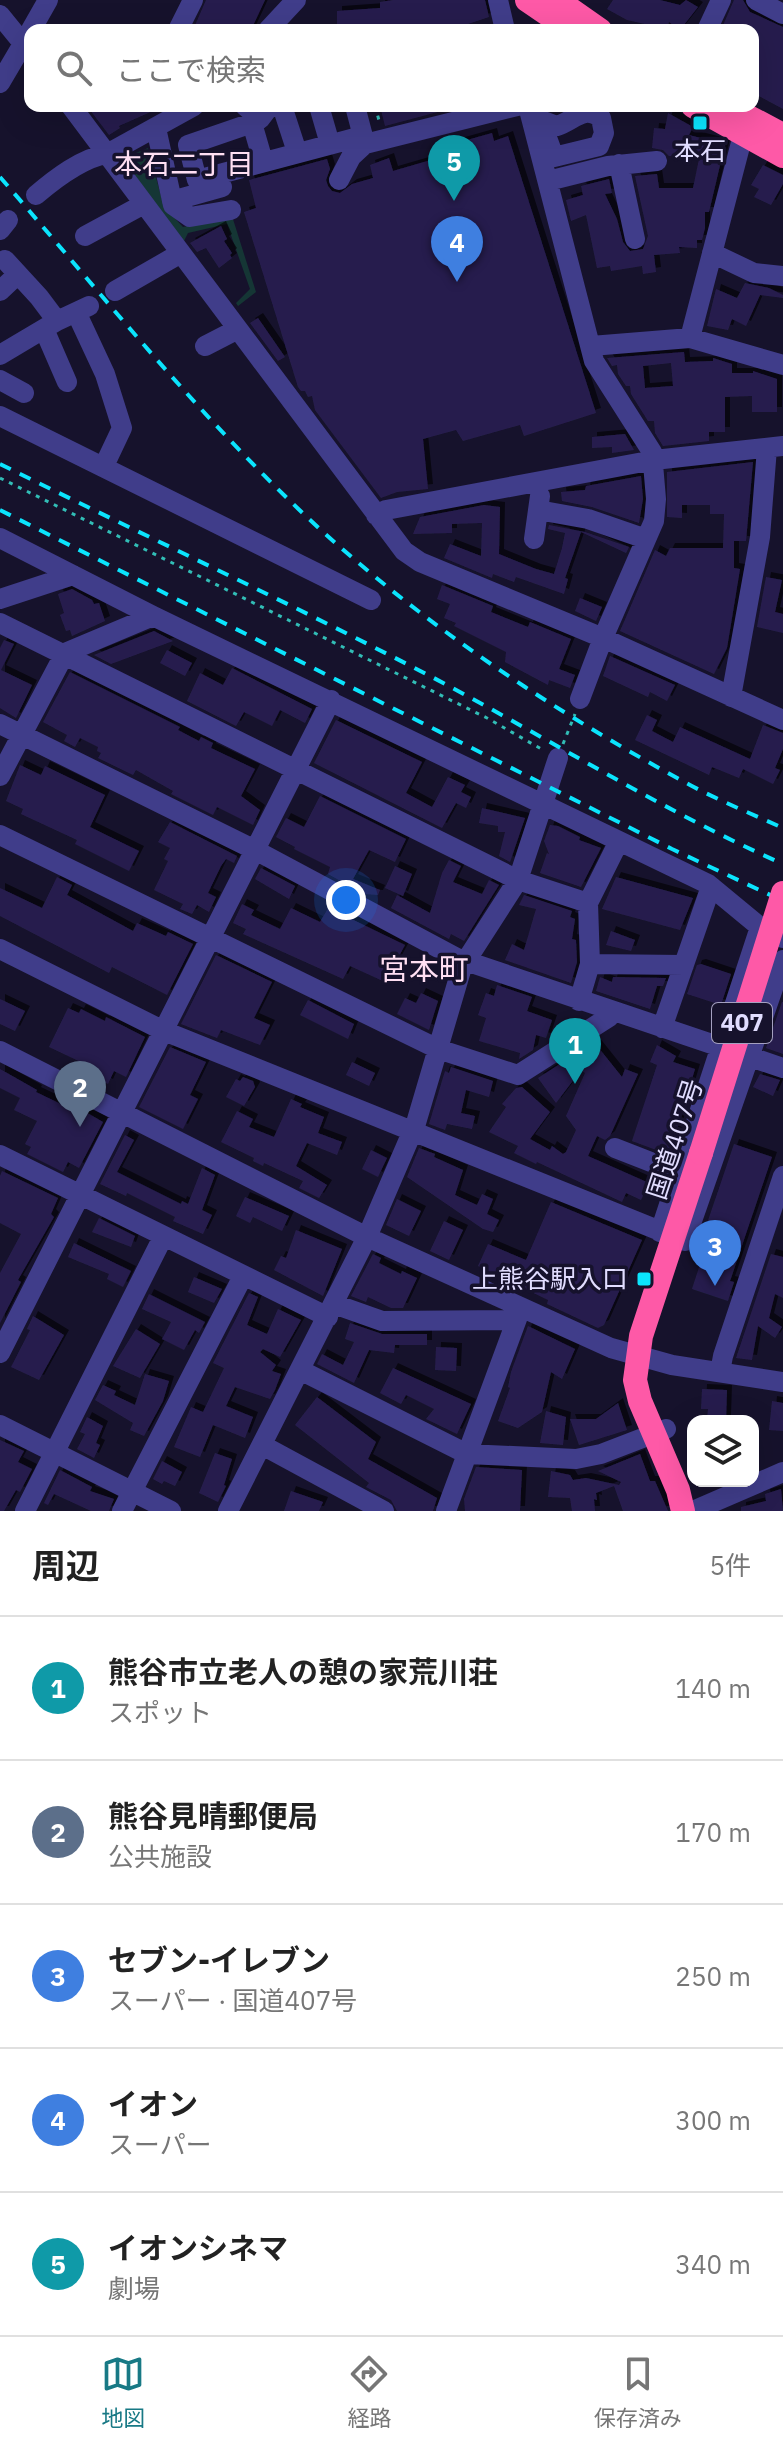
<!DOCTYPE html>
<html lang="ja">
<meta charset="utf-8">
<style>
:root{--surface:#fff;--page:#f2f2f2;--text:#222;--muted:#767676;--line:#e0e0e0;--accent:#187985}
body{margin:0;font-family:"IBM Plex Sans","Noto Sans JP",sans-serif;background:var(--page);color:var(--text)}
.controls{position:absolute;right:24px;bottom:24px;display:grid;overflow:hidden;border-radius:16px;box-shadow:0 8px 32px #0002}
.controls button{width:72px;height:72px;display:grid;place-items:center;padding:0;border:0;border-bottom:2px solid var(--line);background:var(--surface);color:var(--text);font:40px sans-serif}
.you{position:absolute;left:346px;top:900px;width:28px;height:28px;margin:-20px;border:6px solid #fff;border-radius:50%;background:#1a73e8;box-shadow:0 0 0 12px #1a73e833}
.badge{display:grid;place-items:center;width:52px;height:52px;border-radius:50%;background:var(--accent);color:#fff;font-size:26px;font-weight:700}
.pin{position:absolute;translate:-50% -66px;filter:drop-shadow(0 2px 4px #0008)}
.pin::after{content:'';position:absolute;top:42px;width:28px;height:24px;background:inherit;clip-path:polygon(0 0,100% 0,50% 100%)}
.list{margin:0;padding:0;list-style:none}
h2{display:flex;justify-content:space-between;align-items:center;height:104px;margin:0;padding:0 32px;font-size:34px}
h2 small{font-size:26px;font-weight:400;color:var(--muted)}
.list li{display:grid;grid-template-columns:52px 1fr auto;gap:24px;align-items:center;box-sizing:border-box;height:144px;padding:0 32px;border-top:2px solid var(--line)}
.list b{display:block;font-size:30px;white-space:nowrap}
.list p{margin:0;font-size:26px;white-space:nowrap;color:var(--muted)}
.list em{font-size:26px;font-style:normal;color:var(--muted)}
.icon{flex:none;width:44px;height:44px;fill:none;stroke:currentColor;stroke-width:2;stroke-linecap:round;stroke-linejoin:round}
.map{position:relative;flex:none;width:783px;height:1511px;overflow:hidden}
.search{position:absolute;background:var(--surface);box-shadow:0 8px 32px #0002;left:24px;right:24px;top:24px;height:88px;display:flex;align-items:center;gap:20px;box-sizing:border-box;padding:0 28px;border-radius:16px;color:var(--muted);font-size:30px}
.sheet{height:824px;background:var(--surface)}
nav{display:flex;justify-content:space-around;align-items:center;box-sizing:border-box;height:112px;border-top:2px solid var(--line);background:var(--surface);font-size:22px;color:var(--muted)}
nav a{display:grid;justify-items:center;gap:4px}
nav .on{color:var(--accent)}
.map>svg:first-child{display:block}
</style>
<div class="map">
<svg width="783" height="1511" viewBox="0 0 783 1511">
<defs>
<filter id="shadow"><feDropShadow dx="5" dy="-5" stdDeviation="0" flood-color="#0009"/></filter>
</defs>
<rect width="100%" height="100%" fill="#16122c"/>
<!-- green -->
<path fill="#153635" d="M148 148 164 207 183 227 232 216 256 292 238 306 236 303 250 289 227 224 188 233 184 241 127 165 131 155Z"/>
<!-- building -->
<path fill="#271e4d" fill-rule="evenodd" filter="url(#shadow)" d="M206 0H265L251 30H193Z
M393 0H485L489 17 465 25 445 24V30H433V27L337 30V11L380 8V2Z
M613 0H660L680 5 686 0 698 7 680 30 669 22 667 29 627 20 607 9Z
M734 0H743L750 12 783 27V109L753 93V30H721Z
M87 106H164L119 126 120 128 109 135Z
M380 106H445V110L385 126Z
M668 113 693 127 689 135 725 144 709 212H705V228L702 240H697V248L679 247 680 253 654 255 656 272 643 274 642 266 611 271 610 266 597 268 586 215 571 221 566 200 583 195 581 186 609 179 612 193 605 194 617 219 623 242 630 251 643 249 648 236 635 176 657 174 659 188H693L699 159 669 156 663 150 652 148 654 128 665 129Z
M492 133 494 141 508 136 596 413 524 436 520 425 463 441 456 430 423 439 428 489 397 492 381 498 315 410 312 396 308 397 305 391H301L298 387 244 212 256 208 249 180 327 159 330 169 326 180 328 186 332 191 340 193 352 184 373 178 370 165 389 158 393 171 455 153 453 144Z
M763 165 783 175V184L771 205 754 197 759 189 751 185Z
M221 226 227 239 224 241 232 253 230 255 232 258 219 268 206 248 197 252 190 243Z
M745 283 769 288 783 295V298L760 295 746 326 732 319 728 330 707 326 716 289 737 298Z
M258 318 285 357 278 361 250 323Z
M684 352 685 362 713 361V358L732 364V373H753V371L777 379V412H752V396L725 397V432H709V441L663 446 655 433 654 421H648L631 394 630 386H626L618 374 617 365 612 366 607 358ZM671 363 673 386 645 388 643 366Z
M625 434 634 450 612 453V447L592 448V437Z
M753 462 746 541H734V568L740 569 727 648 714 674 620 631 655 550 666 556 670 548H723L724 514H710V505H682V518L667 517V472Z
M641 476 643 499 639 523 592 507 562 501 561 492 585 490 586 486Z
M484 505 500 507 499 554 536 569 554 574 562 548 565 533 548 529 549 525 585 532 629 547 626 553 581 532 565 578 568 579 564 594 516 577 514 582 493 574 492 578 444 558 450 544 481 556 482 523 452 524V533L413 534 420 517Z
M766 577 782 580 775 612 783 614V633L757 627Z
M442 585 493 606 491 612 528 627 530 622 571 639 559 669 575 675 570 688 549 680 548 685 516 668 505 662 506 652 454 626 456 623 444 618 450 604 437 599Z
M72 589 92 600 94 604 99 603 105 621 72 636 70 630 66 631 60 615 64 613 58 594Z
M580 598 602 607 596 621 575 611Z
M154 631 173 641 111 664 94 655Z
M4 640 14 644 1 670 32 685 16 718 0 708V648Z
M167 650 192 663 185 676 160 663Z
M610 656 675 685 667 701 650 692 648 697 603 676Z
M232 668 312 709 305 723 280 710 272 726 244 712 236 726 187 701 200 673 223 685Z
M70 672 180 727 178 730 199 741 201 737 213 743 211 748 255 769 241 796 260 810 253 825 217 807 213 815 171 794 173 791 136 770 133 775 98 758 101 753 97 751 98 747 80 738 75 747 64 741 67 735 43 722Z
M647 715 657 720 652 731 673 742 680 727 750 759 763 725 783 733V749L775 768 780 770 773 784 743 769 739 778 712 767 709 775 635 740Z
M336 720 422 762 406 793 432 807 448 777 465 785 461 792 471 797 466 808 456 803 442 828 314 763Z
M20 765 41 775 45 766 105 795 90 827 139 851 129 871 75 844 77 840 21 814 23 809 6 801Z
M320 796 406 839 395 862 369 850 353 879 380 890 378 895 364 894 328 874 330 867 294 849 295 847 276 837 286 818 304 827Z
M482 808 525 818 510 862 499 856 505 832H498V826L479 823Z
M170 822 237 856 234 863 226 859 221 866 208 893 216 897 209 912 197 905 192 914 180 909 183 904 154 890 168 861 164 859 170 848 158 842Z
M550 825 558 826 580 837 579 840 601 848 581 887 540 873 547 853 549 854 544 841Z
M449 860 461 866 453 882 482 894 489 880 499 885 464 941 451 934 449 939 391 908 397 895 430 913 442 873Z
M395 866 412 874 403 896 385 888Z
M261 868 295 886 289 899 255 879Z
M57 877 72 885 67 895 133 931 137 923 166 936 168 932 193 944 167 995 112 967 109 973 0 916V888L42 908Z
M616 877 693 898 680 930 602 909Z
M524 895 572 911 570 917 575 919 572 939 576 940 577 962 571 983 505 960 512 944 524 950 536 909 519 905Z
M242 904 254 910 251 915 280 929 291 908 320 922 330 905 341 911 339 913 405 945 385 982 350 966 343 979 243 934 246 929 233 923Z
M611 931 635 940 631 951 606 945Z
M216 955 272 982 254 1018 270 1025 260 1045 221 1030 217 1038 181 1024Z
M701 964 731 974 721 1005 687 994 697 965Z
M600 977 612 982 613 977 666 978 663 986H657L650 1009 596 991Z
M497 985 532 997 527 1011 552 1020 546 1038 536 1035 533 1050 519 1059 520 1053 479 1041 486 1018 478 1015 486 993 494 996Z
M421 993 438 1001 429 1030 397 1014 405 998 416 1003Z
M0 999 25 1011 15 1031 0 1024Z
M308 1000 354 1024 348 1039 300 1015Z
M782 1002H783V1054L766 1048Z
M68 1008 79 1013 81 1009 105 1021 106 1017 145 1037 126 1077 114 1071 108 1084 83 1072 87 1065 49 1047Z
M594 1042 622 1077 625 1069 638 1074 610 1136 605 1140 597 1136 588 1156 649 1183 641 1200 626 1193 622 1202 537 1162 536 1164 514 1153 518 1146 489 1132 506 1107 502 1104 516 1088 522 1087 550 1112 530 1139 550 1150 552 1146 563 1154 566 1152 576 1130 566 1116 585 1073 581 1070 556 1103 538 1078Z
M657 1045 676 1056 673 1062 695 1069 676 1132 679 1133 673 1152 661 1148 659 1151 632 1141 657 1065 650 1062Z
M170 1047 206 1062 190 1095 198 1099 183 1129 139 1107Z
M352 1062 375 1073 369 1086 346 1075Z
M451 1067 493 1081 489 1097 466 1090 461 1113 475 1116 472 1129 447 1124 445 1130 429 1124 445 1071 449 1073Z
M0 1069 37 1090 36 1092 63 1105 65 1100 103 1122 79 1168 68 1162 63 1172 27 1154 31 1147 25 1144 37 1121 14 1110 20 1098 0 1088Z
M760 1074 780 1080 773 1096 753 1087Z
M243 1077 253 1081 255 1087 244 1106 226 1097 236 1079 240 1081Z
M291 1099 302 1104 300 1107 324 1117 318 1133 342 1142 337 1155 307 1143 296 1166 327 1185 319 1198 299 1188 303 1181 264 1163 263 1166 253 1161 254 1158 221 1142 237 1111 253 1119 249 1127 274 1137Z
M125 1135 134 1140 117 1172 181 1204 182 1201 188 1204 202 1168 215 1175 202 1210 212 1215 203 1234 173 1221 175 1217 127 1193 126 1196 100 1184Z
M734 1144 772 1157 730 1281 734 1282 728 1301 692 1289 704 1252 698 1250Z
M419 1148 435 1154 434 1157 463 1170 455 1195 477 1205 482 1194 493 1199 487 1214 499 1220 493 1232 483 1229 407 1177Z
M371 1150 387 1158 378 1177 362 1169Z
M2 1171 58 1198 51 1214 54 1217 18 1280 21 1282 0 1323V1273L21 1234 0 1223V1176Z
M245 1197 289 1216 282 1231 253 1217 250 1223 236 1216Z
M397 1199 421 1211 409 1236 386 1225Z
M551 1202 642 1240 604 1325 598 1328 547 1304 548 1300 478 1266 488 1244 526 1260Z
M99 1218 135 1236 131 1247 92 1232Z
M444 1221 463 1230 449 1260 430 1251Z
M296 1230 342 1249 323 1296 274 1270 281 1256 286 1258Z
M74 1243 131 1271 123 1287 107 1279 109 1274 68 1257Z
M373 1254 381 1258 379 1263 401 1274 402 1271 417 1278 403 1308H391L368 1297 366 1302 351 1296Z
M771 1254 783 1257V1298L775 1294 769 1318 782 1327 775 1338 758 1326 752 1360 736 1358Z
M194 1277 222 1289 214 1303 188 1292Z
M249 1293 258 1297 247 1325 267 1334 278 1309 301 1320 280 1357 263 1349 260 1352 276 1365 272 1371 281 1374 275 1390 270 1399 235 1387 226 1406 253 1417 245 1438 213 1425 200 1457 174 1447 191 1407 203 1412 224 1368 213 1363Z
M149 1294 205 1322 199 1333 195 1330 184 1350 162 1339 171 1322 142 1309Z
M33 1316 64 1335 39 1380 11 1367 30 1330 27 1329Z
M350 1323 382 1334H427V1345H395L394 1353 369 1350 354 1383 317 1364 322 1354 343 1365 354 1342 345 1339Z
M528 1326 575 1349 562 1379 551 1372 542 1412 518 1428 498 1421 510 1388 508 1387 511 1372Z
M136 1329 160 1344 140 1378 113 1366Z
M436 1347 457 1348 456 1371 435 1370Z
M393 1368 471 1404 457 1434 426 1419 434 1409 406 1395 401 1404 380 1393Z
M145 1374 169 1381 163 1401 144 1436 130 1430 133 1423 95 1400 103 1385 116 1391 114 1395 135 1405Z
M702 1389 727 1390 726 1420 707 1419 708 1409H701Z
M317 1397 376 1442 368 1459 437 1498 433 1511H397L391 1500 366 1487 369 1483 295 1425Z
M772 1401 783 1403V1431L769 1430Z
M618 1403 627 1430 579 1445 570 1419H596Z
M546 1411 566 1417 563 1445 540 1443Z
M87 1417 103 1426 96 1443 100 1445 94 1458 77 1449 85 1434 80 1432Z
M0 1440 24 1451 18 1462 32 1469 20 1492 16 1490 4 1511H0Z
M215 1453 232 1459 224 1485 226 1486 218 1502 199 1493Z
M640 1454 650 1481H655L668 1511H623L614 1486 596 1493 597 1500 594 1499 595 1511H572L570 1498 548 1497 551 1471 570 1475 573 1480 586 1478 619 1485 621 1482 598 1471Z
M162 1461 182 1472 175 1486 164 1481 162 1484 153 1479Z
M476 1467 522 1470 520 1511H465L464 1499Z
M60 1470 92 1487 90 1491 114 1499 109 1511H91L54 1494 48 1505 44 1503Z
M781 1489 783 1511H741V1507L766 1501 765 1494Z
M291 1491 323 1502 319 1511H284Z"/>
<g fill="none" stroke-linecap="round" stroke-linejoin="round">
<!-- path -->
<path stroke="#32bdb6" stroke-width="3" stroke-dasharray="4 6" stroke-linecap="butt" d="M375 106 380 124
M0 478 487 718 543 750
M563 744 575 714"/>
<!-- minor -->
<path stroke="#403d8a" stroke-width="20" d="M498 0 505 30
M756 0 783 14
M0 15 30 52
M31 30 48 0
M178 30 193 0
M268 30 296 0
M707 30 721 0
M0 83 30 32
M71 106 404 551 420 562 603 638 783 720
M245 106 260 119 270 106
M282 106 297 152
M319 106 330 144
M528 106 594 361 652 452 656 499 654 521 603 638 580 699
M533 122 541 120 557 126C575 120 583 105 601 118L604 133 599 146 554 157 546 135
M156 128 173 205 190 217 231 210
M263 161 252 123 188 145 197 180 355 138 365 144 517 106
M619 164 635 239
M339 180 351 157 365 144 355 106
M548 181 608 166 657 161
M36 195C56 178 82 158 107 154L194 106
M172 201 222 187
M0 230 8 220
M85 236 144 204
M712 253 754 273 783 276
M5 260 39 297 57 321
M0 291 18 274
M115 291 181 253
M77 314 105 374 122 428 104 466
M44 329 67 382
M690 338 743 135
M205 346 238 329
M591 346 690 338 783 365
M0 355 57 321 89 306
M0 380 24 393
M0 416 371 600
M538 510 588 519 646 539
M376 515 386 510 654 460 783 446
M0 538 153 616 708 884 760 927 783 938
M534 539 540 496
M0 599 73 575
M0 623 518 880 588 903
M731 697 760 537 767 448
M0 724 255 850 457 958 783 1068
M0 776 65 653 153 616
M0 835 438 1049 518 1075 609 1017 613 1012
M0 949 164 1031 685 1241 783 960
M590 964 684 965
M579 1001 590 964 588 903 619 841
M662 1028 708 895 713 888
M0 1051 367 1237 611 1348 672 1365 783 1382
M615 1148 679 1173
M0 1155 328 1317
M660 1232 760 927
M334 1304 382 1321 515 1320
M0 1353 331 700
M300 1370 467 1454 576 1459 601 1454 666 1429
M720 1372 723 1356 783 1176
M0 1425 171 1511
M262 1445 384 1511
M25 1511 163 1237
M122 1511 243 1276
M228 1511 367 1237 416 1123 462 967 518 880 558 758
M446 1511 521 1308
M693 1511 783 1472"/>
<!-- highway -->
<path stroke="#fe59a7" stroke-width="24" d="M527 0 571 30
M557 0 600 30
M693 106 783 156
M728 106 783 135
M683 1511 678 1490 640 1401 635 1380 641 1336 701 1153"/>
<!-- rail -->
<path stroke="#0be4fd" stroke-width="4" stroke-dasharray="12 10" stroke-linecap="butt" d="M0 177C94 285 184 398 287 498 404 612 545 707 690 785 720 801 752 814 783 828
M0 464C143 535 288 602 430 676 548 738 661 810 783 864
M0 510 672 849 783 901"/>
<!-- highway-bridge -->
<path stroke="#fe59a7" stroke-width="24" d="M701 1153 783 893"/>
</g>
<!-- markers -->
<g fill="#0be4fd" stroke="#16122c" stroke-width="3">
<rect x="692" y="115" width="16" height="16" rx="4"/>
<rect x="636" y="1271" width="16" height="16" rx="4"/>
</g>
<g text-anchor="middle" stroke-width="7" stroke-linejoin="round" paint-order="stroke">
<!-- shield labels -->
<rect fill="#16122c" stroke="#a4a0c0" stroke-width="2" x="712" y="1003" width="60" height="40" rx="6"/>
<g font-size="24" font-weight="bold" fill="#e1ddff">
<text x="742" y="1031">407</text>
</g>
<!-- poi labels -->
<g font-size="26" fill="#e1ddff" stroke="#16122c">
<text x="700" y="160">本石</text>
<text x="628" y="1288" text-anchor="end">上熊谷駅入口</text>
</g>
<!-- street labels -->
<g font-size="26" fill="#e1ddff" stroke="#16122c">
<text transform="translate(675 1139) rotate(-72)" y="9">国道407号</text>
</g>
<!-- neighbourhood labels -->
<g font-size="28" fill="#ffdff3" stroke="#16122c">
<text x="184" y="174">本石二丁目</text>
</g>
<!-- quarter labels -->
<g font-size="30" fill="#ffdff3" stroke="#16122c">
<text x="424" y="980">宮本町</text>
</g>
</g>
</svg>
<div class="controls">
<button><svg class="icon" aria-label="layers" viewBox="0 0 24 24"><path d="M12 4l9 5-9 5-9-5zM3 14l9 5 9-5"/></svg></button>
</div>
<div class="you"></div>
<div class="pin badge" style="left:575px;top:1084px;background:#0f9aa8">1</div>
<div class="pin badge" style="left:80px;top:1127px;background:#5c6f8a">2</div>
<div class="pin badge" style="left:715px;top:1286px;background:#3f7fe0">3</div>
<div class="pin badge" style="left:457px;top:282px;background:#3f7fe0">4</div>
<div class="pin badge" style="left:454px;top:201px;background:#0f9aa8">5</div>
<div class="search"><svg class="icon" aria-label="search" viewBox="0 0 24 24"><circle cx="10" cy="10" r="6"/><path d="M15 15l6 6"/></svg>ここで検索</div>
</div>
<section class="sheet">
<h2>周辺<small>5件</small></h2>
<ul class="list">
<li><span class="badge" style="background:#0f9aa8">1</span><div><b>熊谷市立老人の憩の家荒川荘</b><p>スポット</p></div><em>140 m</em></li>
<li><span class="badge" style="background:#5c6f8a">2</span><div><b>熊谷見晴郵便局</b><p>公共施設</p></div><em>170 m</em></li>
<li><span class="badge" style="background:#3f7fe0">3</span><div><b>セブン-イレブン</b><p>スーパー · 国道407号</p></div><em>250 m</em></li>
<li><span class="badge" style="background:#3f7fe0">4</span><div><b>イオン</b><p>スーパー</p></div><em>300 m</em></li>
<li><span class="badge" style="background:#0f9aa8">5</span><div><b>イオンシネマ</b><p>劇場</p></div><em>340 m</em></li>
</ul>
</section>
<nav>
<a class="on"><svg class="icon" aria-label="map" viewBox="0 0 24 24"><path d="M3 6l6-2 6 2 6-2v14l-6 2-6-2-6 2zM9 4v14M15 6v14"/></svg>地図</a>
<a><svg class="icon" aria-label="directions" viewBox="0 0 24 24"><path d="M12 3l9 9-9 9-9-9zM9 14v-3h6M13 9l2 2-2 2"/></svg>経路</a>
<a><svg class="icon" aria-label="saved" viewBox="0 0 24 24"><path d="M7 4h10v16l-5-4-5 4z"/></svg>保存済み</a>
</nav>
